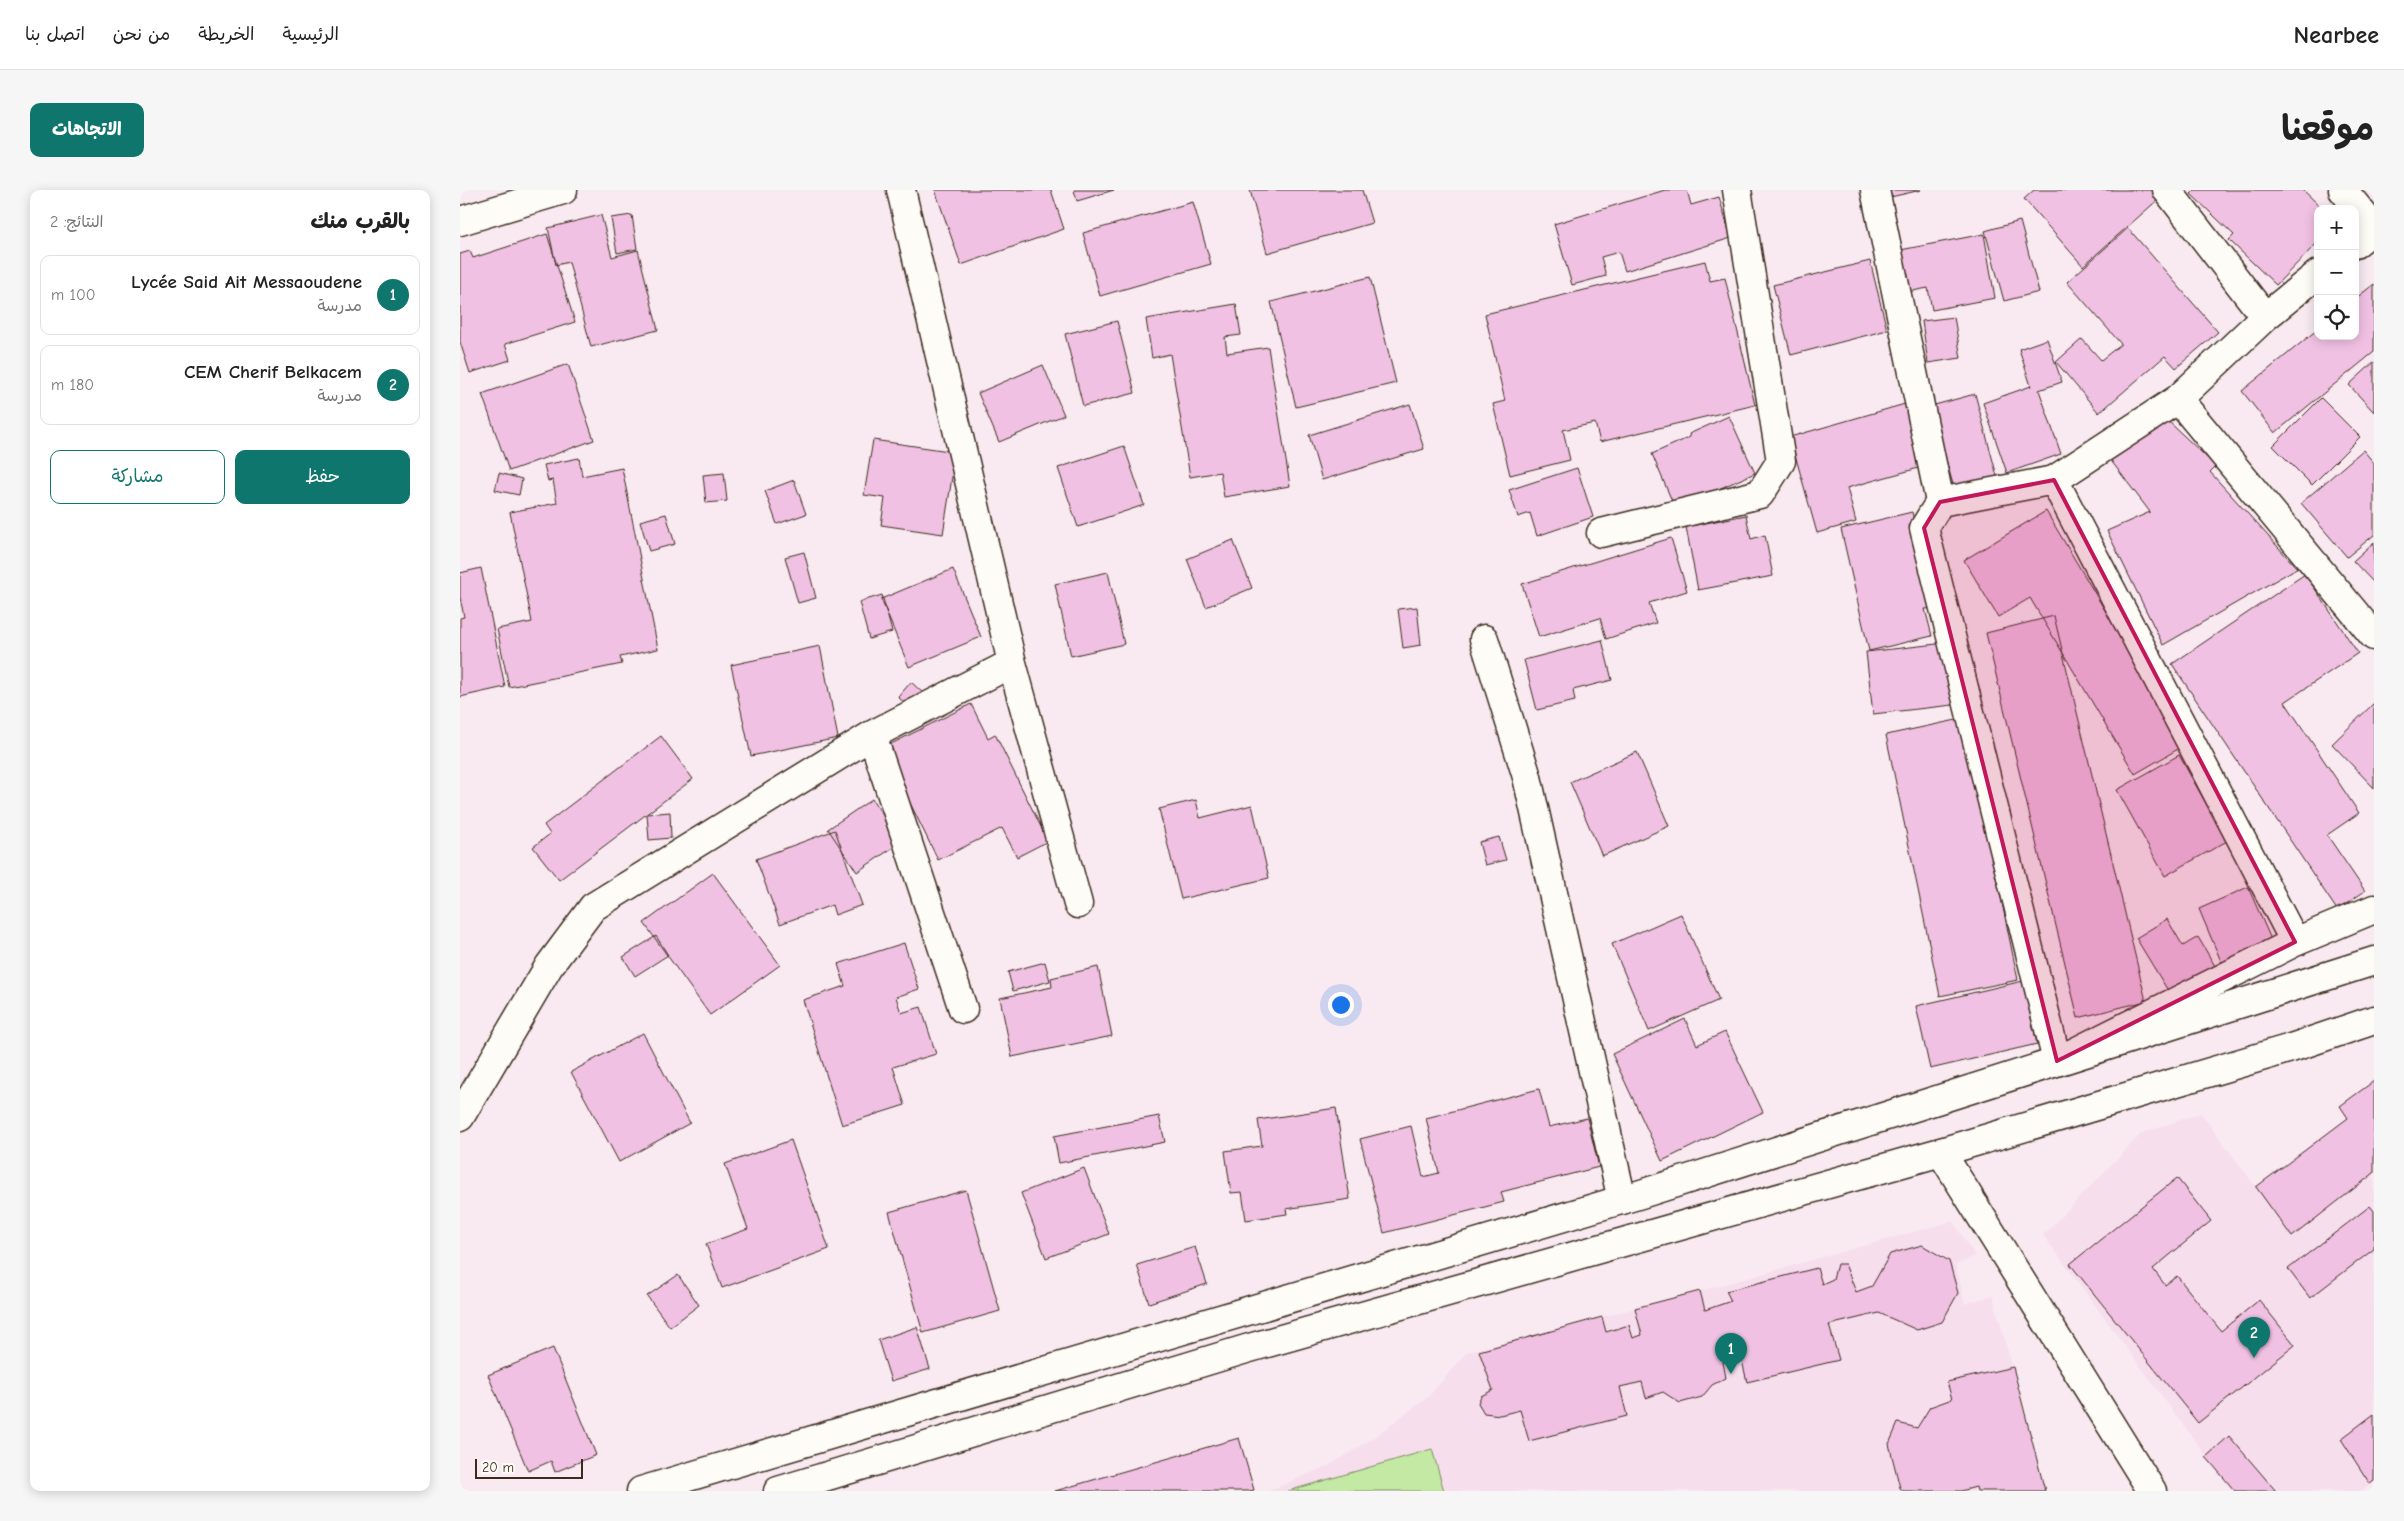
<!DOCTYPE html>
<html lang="ar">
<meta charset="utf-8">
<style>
:root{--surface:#fff;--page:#f6f6f6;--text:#222;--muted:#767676;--line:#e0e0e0;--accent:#0f766e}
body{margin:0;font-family:"Comic Neue","Playpen Sans Arabic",sans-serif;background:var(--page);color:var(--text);direction:rtl}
.controls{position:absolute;right:15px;top:15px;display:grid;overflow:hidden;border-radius:10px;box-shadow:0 2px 12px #0003}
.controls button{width:45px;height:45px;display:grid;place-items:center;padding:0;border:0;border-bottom:1px solid var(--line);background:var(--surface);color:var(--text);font:25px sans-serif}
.scale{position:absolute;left:15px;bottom:12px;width:108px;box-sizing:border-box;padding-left:5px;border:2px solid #3b2a1e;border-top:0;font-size:14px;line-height:18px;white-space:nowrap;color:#3b2a1e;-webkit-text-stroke:4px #fdfcf7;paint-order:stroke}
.you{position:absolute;left:880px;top:814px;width:18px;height:18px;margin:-12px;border:4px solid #fff;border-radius:50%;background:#1a73e8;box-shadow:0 0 0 8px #1a73e833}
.badge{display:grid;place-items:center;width:32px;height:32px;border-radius:50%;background:var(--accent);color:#fff;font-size:16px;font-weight:700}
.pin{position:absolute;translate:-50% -41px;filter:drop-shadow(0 1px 2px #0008)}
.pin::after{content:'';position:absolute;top:26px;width:18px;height:15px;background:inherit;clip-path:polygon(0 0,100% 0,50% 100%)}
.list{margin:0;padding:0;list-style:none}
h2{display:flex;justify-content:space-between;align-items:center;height:65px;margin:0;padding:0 20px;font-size:21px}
h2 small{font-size:16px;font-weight:400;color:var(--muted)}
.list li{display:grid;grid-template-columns:32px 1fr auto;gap:15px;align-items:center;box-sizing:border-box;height:80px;margin:0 10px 10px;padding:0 10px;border:1px solid var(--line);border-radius:10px}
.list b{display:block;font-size:19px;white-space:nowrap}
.list p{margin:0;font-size:16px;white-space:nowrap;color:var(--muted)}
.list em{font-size:16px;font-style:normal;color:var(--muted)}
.actions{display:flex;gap:10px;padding:15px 20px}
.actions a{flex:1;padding:11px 0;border:1px solid var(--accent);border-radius:10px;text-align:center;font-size:18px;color:var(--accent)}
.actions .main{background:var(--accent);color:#fff}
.icon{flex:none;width:28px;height:28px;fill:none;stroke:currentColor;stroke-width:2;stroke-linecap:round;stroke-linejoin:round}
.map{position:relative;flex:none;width:1914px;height:1301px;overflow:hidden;direction:ltr;border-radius:10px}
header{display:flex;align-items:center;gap:30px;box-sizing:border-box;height:70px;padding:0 25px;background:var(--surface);border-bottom:1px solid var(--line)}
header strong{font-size:24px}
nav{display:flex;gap:28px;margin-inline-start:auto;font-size:18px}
.intro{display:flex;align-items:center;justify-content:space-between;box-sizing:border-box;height:120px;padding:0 30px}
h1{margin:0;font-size:35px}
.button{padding:12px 22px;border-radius:10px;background:var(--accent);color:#fff;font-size:18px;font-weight:700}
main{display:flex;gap:30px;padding:0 30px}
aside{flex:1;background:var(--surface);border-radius:10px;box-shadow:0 2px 12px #0003}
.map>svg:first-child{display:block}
</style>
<header>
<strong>Nearbee</strong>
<nav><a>الرئيسية</a><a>الخريطة</a><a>من نحن</a><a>اتصل بنا</a></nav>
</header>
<div class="intro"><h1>موقعنا</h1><a class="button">الاتجاهات</a></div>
<main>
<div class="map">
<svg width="1914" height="1301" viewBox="0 0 1914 1301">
<rect width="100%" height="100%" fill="#f9eaf1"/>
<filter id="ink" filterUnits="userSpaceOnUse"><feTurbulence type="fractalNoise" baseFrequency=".02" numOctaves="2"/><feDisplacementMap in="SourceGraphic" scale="10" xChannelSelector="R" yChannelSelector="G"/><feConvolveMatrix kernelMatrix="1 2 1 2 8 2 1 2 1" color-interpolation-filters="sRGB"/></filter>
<g filter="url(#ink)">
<!-- built -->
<path fill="#f7deed" d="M1914 891V1291L1901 1301H1772L1583 1045 1682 943 1741 923 1796 997 1887 928 1880 916Z
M1493 1031 1515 1066 1496 1075 1505 1114 1533 1105 1585 1301H808L870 1275 910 1250 968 1207 1007 1162 1240 1101Z"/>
<!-- green -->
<path fill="#c3e9a4" stroke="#7f8a61" d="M972 1259 984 1301H828Z"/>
<!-- building -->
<path fill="#f1c1e3" stroke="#3b2a1e" d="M475 0H591L604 39 501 75Z
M614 0H654L617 11Z
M790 0H902L912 33 807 63Z
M1205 0H1227L1231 15 1259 7 1271 48 1165 81 1159 62 1141 67 1146 86 1112 95 1094 34Z
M1420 0H1461L1422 9Z
M1574 0H1694L1701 7 1623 76 1564 9Z
M1735 0H1843L1863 19H1858V52L1816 95 1769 50 1774 45 1731 4Z
M733 12 751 74 640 106 623 43Z
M141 25 152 67 178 60 198 140 131 157 109 72 96 75 88 38Z
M172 25 177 59 157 63 151 28Z
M1560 31 1579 102 1544 111 1525 41Z
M1668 38 1758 142 1716 178 1705 166 1639 223 1596 172 1622 149 1641 170 1661 154 1607 92Z
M87 44 115 132 45 154 50 170 10 183 0 152V64L10 61 13 68Z
M1524 44 1535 108 1472 120 1468 98 1442 103 1435 61Z
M1245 71 1250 91 1265 88 1295 215 1140 252 1135 233 1103 240 1110 270 1050 285 1033 214 1045 211 1025 124Z
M1410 71 1427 140 1331 165 1313 95Z
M910 87 936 193 836 217 811 112Z
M1914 94V162L1815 243 1782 201 1858 139V146H1895V109Z
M776 114 781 145 765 147 767 163 808 157 830 296 764 307 760 282 730 287 710 164 692 168 686 129Z
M1494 127 1501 168 1468 173 1462 131Z
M657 131 675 203 623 216 605 144Z
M1587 149 1602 192 1579 200 1601 264 1547 283 1523 213 1571 196 1559 159Z
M1914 172V222L1889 195Z
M108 174 134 250 49 281 22 204Z
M583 175 604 225 539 252 518 203Z
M1515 204 1537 286 1494 298 1471 216Z
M1861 208 1900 247 1852 295 1813 256Z
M950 214 964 259 862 290 849 245Z
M1445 214 1462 277 1387 298 1396 332 1357 343 1330 247Z
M1269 226 1295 283 1215 318 1192 264 1230 247 1229 244Z
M1707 230 1756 276 1750 282 1837 378 1703 455 1647 341 1690 322 1649 268Z
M413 250 496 262 483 344 421 335 425 308 404 305Z
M664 256 684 315 618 337 598 278Z
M1903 260 1914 273V345L1887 367 1841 313Z
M119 268 122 286 162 278 198 459 160 467 162 474 49 497 37 439 72 432 50 322 97 313 93 290 88 291 84 275Z
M1117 278 1133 327 1077 346 1070 323 1058 327 1049 300Z
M39 283 62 289 59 305 35 300Z
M264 283 267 311 246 313 243 285Z
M334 290 346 324 317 334 305 301Z
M1586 321 1725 555 1675 584 1570 408 1538 427 1504 370Z
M1452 322 1475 418 1465 419 1472 446 1409 461 1381 339Z
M206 324 215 354 189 361 180 331Z
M1286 325 1291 349 1305 345 1313 386 1238 400 1226 337Z
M1211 348 1227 401 1189 413 1196 433 1146 449 1140 428 1079 447 1062 394Z
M773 350 792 398 746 417 727 369Z
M1914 352V393L1893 371Z
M344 362 356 408 338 413 325 367Z
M21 378 45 497 0 507V428L4 427 0 407V383Z
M493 379 521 447 449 477 421 409Z
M648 382 664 454 611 466 595 394Z
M1845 384 1898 463 1825 512 1899 623 1867 645 1905 701 1877 720 1712 474Z
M422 405 432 442 409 449 399 412Z
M957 417 961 455 943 458 938 419Z
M1594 426 1686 811 1618 828 1526 443Z
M1142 450 1152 490 1113 500 1115 511 1077 520 1064 470Z
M1486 453 1493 515 1413 524 1406 462Z
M360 456 378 548 291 566 271 475Z
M451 492 464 504 450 518 438 507Z
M1914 513V598L1872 554Z
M511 514 528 548 535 544 588 651 557 667 542 638 478 670 423 558Z
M1501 529 1526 646 1528 645 1558 790 1480 806 1426 545Z
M201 546 233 589 99 690 73 657 90 644 84 635Z
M1177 562 1209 636 1142 666 1110 592Z
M1719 565 1767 651 1705 686 1657 600Z
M412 609 441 652 397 682 368 639Z
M736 610 740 628 792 615 809 688 721 709 699 619Z
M210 622 211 648 189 650 187 624Z
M375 640 402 715 375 725 372 715 320 734 296 669Z
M1039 647 1046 670 1025 675 1019 652Z
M253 683 320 775 250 825 184 733Z
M1788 697 1813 754 1763 776 1739 719Z
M1221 724 1259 810 1189 841 1152 754Z
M1707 729 1723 756 1738 747 1755 776 1710 804 1676 748Z
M196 746 208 765 175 786 163 767Z
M444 753 459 799 436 807 441 823 461 817 476 864 433 877 445 915 382 935 343 810 385 796 378 774Z
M585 772 590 791 553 801 548 782Z
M638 777 652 846 552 867 540 808 592 797 591 788Z
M1563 791 1577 854 1470 879 1456 816Z
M1225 829 1237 855 1265 842 1303 922 1202 971 1152 864Z
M183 843 230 933 159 972 111 882Z
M1914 891V983L1832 1047 1796 997 1888 928 1880 916Z
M1079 899 1089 937 1127 928 1139 977 1041 1002 1044 1012 924 1043 900 949 951 936 963 987 979 983 966 928Z
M876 918 890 1009 826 1019 827 1024 786 1030 782 1002 771 1003 765 961 802 956 798 930Z
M699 926 705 952 599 973 594 946Z
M331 950 369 1059 262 1098 246 1054 288 1039 265 974Z
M624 978 649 1044 586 1068 561 1003Z
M1717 988 1751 1031 1693 1079 1705 1095 1717 1086 1761 1141 1799 1110 1835 1155 1738 1233 1610 1074Z
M506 1000 540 1121 463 1143 429 1022Z
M1910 1016 1914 1021V1059L1850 1108 1828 1079Z
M1462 1055 1489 1071 1498 1103 1482 1132 1457 1140 1419 1123 1369 1135 1379 1170 1287 1192 1281 1166 1263 1172 1266 1188 1252 1195 1242 1207 1220 1213 1203 1202 1186 1208 1182 1192 1160 1197 1167 1226 1069 1251 1060 1220 1040 1225 1024 1223 1018 1213 1021 1206 1033 1200 1019 1161 1142 1127 1146 1142 1169 1135 1173 1148 1182 1145 1175 1118 1240 1101 1245 1120 1271 1111 1266 1101 1357 1078 1362 1094 1373 1089 1377 1074H1385L1396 1102 1412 1096 1430 1064Z
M735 1057 747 1094 689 1113 677 1075Z
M218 1085 239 1115 210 1137 187 1106Z
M457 1137 470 1179 431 1191 418 1150Z
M93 1158 136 1265 95 1282 91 1271 68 1281 28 1185Z
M1553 1177 1585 1301H1517L1516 1297 1501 1301H1444L1440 1298 1429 1254 1438 1233 1457 1238 1470 1217 1492 1209 1487 1192Z
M1914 1224V1291L1910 1294 1881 1249Z
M1769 1246 1816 1301H1775L1746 1267Z
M779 1248 794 1300 789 1301H595Z"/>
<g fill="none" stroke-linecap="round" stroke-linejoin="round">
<defs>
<path id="minor" d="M441 0 552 473 618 714
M1415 0 1480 312
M1707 0 1805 127
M1883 0 1914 38
M0 31 103 0
M1895 54 1914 39
M1858 84 1805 127 1718 209 1594 290 1480 312 1464 338 1597 871 1835 752 1914 719
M1718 209 1914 446
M1594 290 1835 752
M1141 343 1300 304 1321 271 1277 0
M1024 449 1067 587 1162 1010
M412 545 503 819
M0 927 89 776 133 717 412 545 552 473
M1481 962 1692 1301"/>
<path id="major" d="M181 1301 1181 1004 1914 771
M318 1301 786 1159 1481 962 1831 858 1914 830"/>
</defs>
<!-- minor casing -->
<use href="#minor" stroke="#3b2a1e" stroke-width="31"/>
<!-- major casing -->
<use href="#major" stroke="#3b2a1e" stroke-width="31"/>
<!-- minor -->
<use href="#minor" stroke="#fdfcf7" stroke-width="28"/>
<!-- major -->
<use href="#major" stroke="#fdfcf7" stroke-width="28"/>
</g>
</g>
<!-- marked area -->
<path fill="#c2185b" fill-opacity="0.2" stroke="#c2185b" stroke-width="4" stroke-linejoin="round" d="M1594 290 1835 752 1597 871 1464 338 1480 312Z"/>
</svg>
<div class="controls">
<button>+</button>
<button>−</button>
<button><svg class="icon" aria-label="locate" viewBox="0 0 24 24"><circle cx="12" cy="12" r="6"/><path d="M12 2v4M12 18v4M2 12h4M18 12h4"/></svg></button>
</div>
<div class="scale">20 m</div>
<div class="you"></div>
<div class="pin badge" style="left:1271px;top:1184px">1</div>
<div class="pin badge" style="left:1794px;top:1168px">2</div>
</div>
<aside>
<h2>بالقرب منك<small>النتائج: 2</small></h2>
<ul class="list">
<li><span class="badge">1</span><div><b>Lycée Said Ait Messaoudene</b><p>مدرسة</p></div><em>100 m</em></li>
<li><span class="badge">2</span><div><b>CEM Cherif Belkacem</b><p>مدرسة</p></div><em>180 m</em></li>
</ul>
<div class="actions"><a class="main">حفظ</a><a>مشاركة</a></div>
</aside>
</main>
